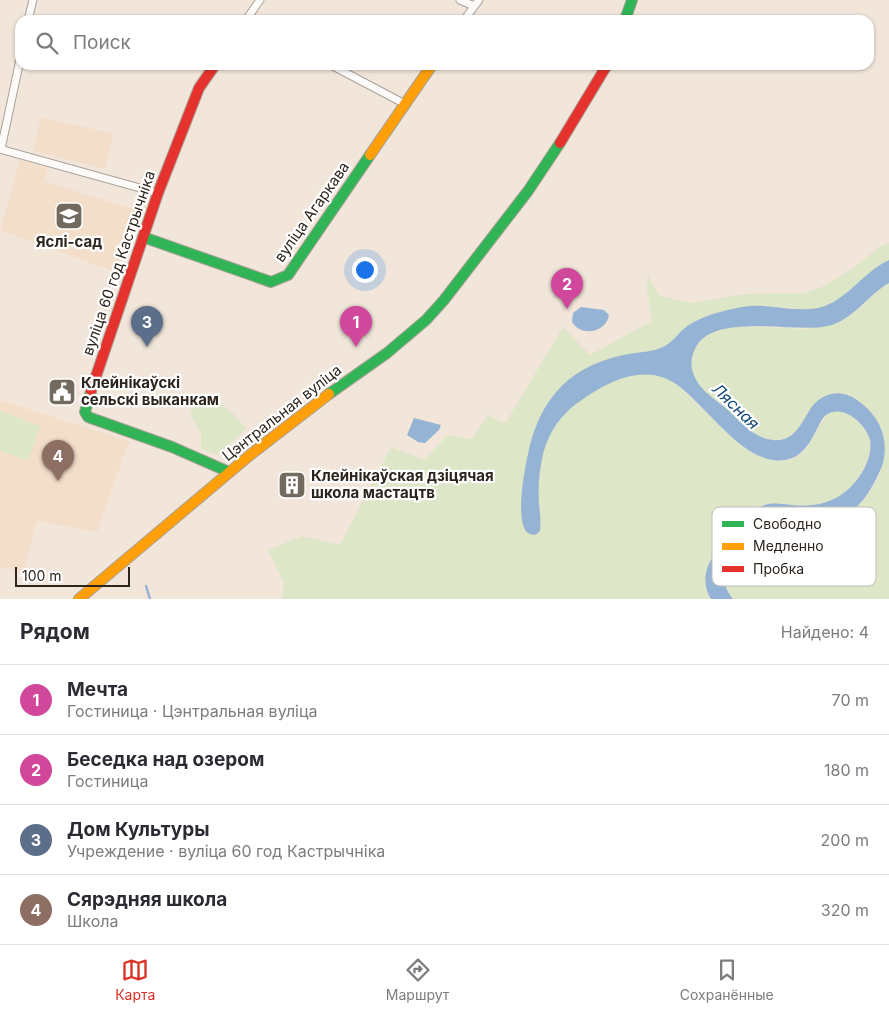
<!DOCTYPE html>
<html lang="ru">
<meta charset="utf-8">
<style>
:root{--surface:#fff;--page:#f7f7f7;--text:#2b2b33;--muted:#7c7c81;--line:#e1e1e2;--accent:#d93025}
body{margin:0;font-family:Inter,sans-serif;background:var(--page);color:var(--text)}
.scale{position:absolute;left:15px;bottom:12px;width:115px;box-sizing:border-box;padding-left:5px;border:2px solid #2d251d;border-top:0;font-size:14px;line-height:18px;white-space:nowrap;color:#2d251d;-webkit-text-stroke:4px #fff;paint-order:stroke}
.you{position:absolute;left:364px;top:269px;width:18px;height:18px;margin:-12px;border:4px solid #fff;border-radius:50%;background:#1a73e8;box-shadow:0 0 0 8px #1a73e833}
.badge{display:grid;place-items:center;width:32px;height:32px;border-radius:50%;background:var(--accent);color:#fff;font-size:16px;font-weight:700}
.pin{position:absolute;translate:-50% -41px;filter:drop-shadow(0 1px 2px #0008)}
.pin::after{content:'';position:absolute;top:26px;width:18px;height:15px;background:inherit;clip-path:polygon(0 0,100% 0,50% 100%)}
.list{margin:0;padding:0;list-style:none}
h2{display:flex;justify-content:space-between;align-items:center;height:65px;margin:0;padding:0 20px;font-size:21px}
h2 small{font-size:16px;font-weight:400;color:var(--muted)}
.list li{display:grid;grid-template-columns:32px 1fr auto;gap:15px;align-items:center;box-sizing:border-box;height:70px;padding:0 20px;border-top:1px solid var(--line)}
.list b{display:block;font-size:19px;white-space:nowrap}
.list p{margin:0;font-size:16px;white-space:nowrap;color:var(--muted)}
.list em{font-size:16px;font-style:normal;color:var(--muted)}
.icon{flex:none;width:28px;height:28px;fill:none;stroke:currentColor;stroke-width:2;stroke-linecap:round;stroke-linejoin:round}
.map{position:relative;flex:none;width:889px;height:599px;overflow:hidden}
.search{position:absolute;background:var(--surface);box-shadow:0 1px 4px #0004;left:15px;right:15px;top:15px;height:55px;display:flex;align-items:center;gap:12px;box-sizing:border-box;padding:0 18px;border-radius:15px;color:var(--muted);font-size:19px}
.sheet{height:345px;background:var(--surface)}
nav{display:flex;justify-content:space-around;align-items:center;box-sizing:border-box;height:70px;border-top:1px solid var(--line);background:var(--surface);font-size:14px;color:var(--muted)}
nav a{display:grid;justify-items:center;gap:2px}
nav .on{color:var(--accent)}
.map>svg:first-child{display:block}
</style>
<div class="map">
<svg width="889" height="599" viewBox="0 0 889 599">
<rect width="100%" height="100%" fill="#f2e6da"/>
<!-- built -->
<path fill="#f3deca" d="M41 117 114 134 105 169 33 151Z
M20 160 48 168 44 181 136 210 115 272 0 230Z
M0 400 129 441 97 532 37 521 24 571 0 567Z"/>
<!-- green -->
<path fill="#dde6c6" d="M889 243V260C865 271 848 299 824 307 806 312 785 307 766 306 740 304 703 314 683 330V390C696 404 711 416 725 429 734 437 743 447 753 453 762 458 773 461 783 461 792 460 800 456 806 449 820 433 825 393 855 419 863 426 870 435 870 445 870 458 864 469 857 480 841 504 816 507 790 505 780 504 769 503 760 506 749 510 742 521 735 530 719 549 695 573 711 599H282L284 583 268 550 302 536 340 545 391 447 424 460 448 435 472 439 488 415 503 423 506 422 563 327 590 355 652 321 647 290 648 276 660 296 692 303 747 294 805 293 824 286 856 266 879 247Z
M889 283V599H733C708 572 741 528 769 520 784 516 804 523 819 523 850 524 879 488 883 460 885 451 886 442 883 433 875 411 849 383 824 397 804 408 803 439 778 440 753 441 738 418 720 404 707 394 689 380 691 361 695 306 788 336 818 327 828 324 842 321 851 315 865 306 874 292 889 283Z
M196 397C221 400 232 410 246 429L217 455 201 449V434L190 413Z
M0 411 40 426 28 461 0 451Z"/>
<!-- water -->
<path fill="#95b3d4" d="M889 260V283C867 296 853 320 828 326 795 334 712 311 695 349 688 363 692 375 701 387 709 396 718 402 727 409 741 422 753 438 773 440 793 442 800 426 809 411 819 394 840 387 857 400 867 407 877 417 881 429 886 441 886 454 882 466 875 483 866 500 851 512 833 527 811 522 789 520 783 520 776 518 770 520 761 522 752 529 745 536 736 544 730 553 726 564 722 576 724 589 733 599H711C705 590 704 579 707 569 711 554 747 511 762 506 771 502 782 504 792 505 822 508 845 499 861 474 867 465 872 451 870 440 866 424 843 403 826 415 821 419 819 426 816 431 806 452 793 465 768 459 735 451 704 404 676 384 647 364 612 379 586 397 579 402 571 407 565 414 554 425 547 439 543 454 539 471 538 487 539 504 540 513 541 522 540 531 537 534 535 536 530 534 514 529 524 472 527 459 537 405 564 369 619 356 633 352 650 353 663 347 674 342 679 331 689 325 704 315 725 310 742 307 769 302 801 315 825 306 849 297 865 271 889 260Z
M581 307 604 310 609 315C606 333 581 337 572 322L573 313Z
M414 418 441 425 439 430 425 443 418 442 407 435Z"/>
<g fill="none" stroke-linecap="round" stroke-linejoin="round">
<!-- stream -->
<path stroke="#95b3d4" stroke-width="2.5" d="M146 586 150 599"/>
<defs>
<path id="street" d="M460 0 474 6
M28 20 33 0
M246 20 260 0
M464 20 479 0
M331 65 405 104
M0 149 158 193
M1 149 20 60"/>
<path id="fast" d="M625 20 632 0
M143 237 271 282 288 275 370 155
M91 391 85 412 88 417 172 447 229 472
M329 394 387 353 426 320 444 300 528 191 560 143"/>
<path id="slow" d="M370 155 432 65
M79 599 250 455 329 394"/>
<path id="jam" d="M560 143 607 65
M91 391 158 193 199 88 215 65"/>
</defs>
<!-- street casing -->
<use href="#street" stroke="#aaa197" stroke-width="9"/>
<!-- fast casing -->
<use href="#fast" stroke="#aaa197" stroke-width="12"/>
<!-- slow casing -->
<use href="#slow" stroke="#aaa197" stroke-width="12"/>
<!-- jam casing -->
<use href="#jam" stroke="#aaa197" stroke-width="12"/>
<!-- street -->
<use href="#street" stroke="#fdfbf9" stroke-width="7"/>
<!-- fast -->
<use href="#fast" stroke="#30b455" stroke-width="10"/>
<!-- slow -->
<use href="#slow" stroke="#ff9f0a" stroke-width="10"/>
<!-- jam -->
<use href="#jam" stroke="#e5322d" stroke-width="10"/>
</g>
<!-- icons -->
<defs>
<symbol id="school-square" viewBox="-11 -11 22 22"><rect x="-9" y="-9" width="18" height="18" rx="4" fill="#72695f" stroke="#fff"/><path d="M0-5L7-2L0 1L-7-2ZM-4 1L0 2.5L4 1V4Q0 6-4 4Z" fill="#fff"/></symbol>
<symbol id="civic-square" viewBox="-11 -11 22 22"><rect x="-9" y="-9" width="18" height="18" rx="4" fill="#72695f" stroke="#fff"/><path d="M-.6-6.5H3V-4.5H.6V-3L4-1V1h2V6H-6V1h2V-1L-.6-3ZM-1.2 2.5V6h2.4V2.5Z" fill="#fff"/></symbol>
<symbol id="building-square" viewBox="-11 -11 22 22"><rect x="-9" y="-9" width="18" height="18" rx="4" fill="#72695f" stroke="#fff"/><path d="M-4-6H4V6H1V3H-1V6H-4ZM-2.5-4.3h1.7v1.8h-1.7ZM.8-4.3h1.7v1.8H.8ZM-2.5-1h1.7V.8h-1.7ZM.8-1h1.7V.8H.8Z" fill="#fff"/></symbol>
</defs>
<g fill-rule="evenodd">
<use href="#school-square" x="53" y="200" width="32" height="32"/>
<use href="#civic-square" x="46" y="376" width="32" height="32"/>
<use href="#building-square" x="276" y="469" width="32" height="32"/>
</g>
<g text-anchor="middle" stroke-width="4.5" stroke-linejoin="round" paint-order="stroke">
<!-- street labels -->
<g font-size="15" fill="#2d251d" stroke="#fff">
<text transform="translate(312 212) rotate(-55)" y="5">вуліца Агаркава</text>
<text transform="translate(119 263) rotate(-71)" y="5">вуліца 60 год Кастрычніка</text>
<text transform="translate(282 413) rotate(-38)" y="5">Цэнтральная вуліца</text>
</g>
<!-- poi labels -->
<g font-size="15" font-weight="bold" fill="#2d251d" stroke="#fff" text-anchor="start">
<text x="69" y="247" text-anchor="middle">Яслі-сад</text>
<text x="81" y="388">Клейнікаўскі<tspan x="81" dy="17">сельскі выканкам</tspan></text>
<text x="311" y="481">Клейнікаўская дзіцячая<tspan x="311" dy="17">школа мастацтв</tspan></text>
</g>
<!-- water labels -->
<g font-size="16" font-style="italic" fill="#134778" stroke="#fff">
<text transform="translate(736 406) rotate(44)" y="6">Лясная</text>
</g>
</g>
<!-- legend -->
<rect x="712" y="507" width="164" height="79" rx="8" fill="#fff" stroke="#c0bebb" stroke-width="1"/>
<rect x="722" y="521" width="22" height="6" fill="#30b455"/>
<rect x="722" y="543" width="22" height="7" fill="#ff9f0a"/>
<rect x="722" y="566" width="22" height="6" fill="#e5322d"/>
<g font-size="14" fill="#2d251d">
<text x="753" y="529">Свободно</text>
<text x="753" y="551">Медленно</text>
<text x="753" y="574">Пробка</text>
</g>
</svg>
<div class="scale">100 m</div>
<div class="you"></div>
<div class="pin badge" style="left:356px;top:347px;background:#d1479c">1</div>
<div class="pin badge" style="left:567px;top:309px;background:#d1479c">2</div>
<div class="pin badge" style="left:147px;top:347px;background:#5c6f8a">3</div>
<div class="pin badge" style="left:58px;top:481px;background:#8d6e63">4</div>
<div class="search"><svg class="icon" aria-label="search" viewBox="0 0 24 24"><circle cx="10" cy="10" r="6"/><path d="M15 15l6 6"/></svg>Поиск</div>
</div>
<section class="sheet">
<h2>Рядом<small>Найдено: 4</small></h2>
<ul class="list">
<li><span class="badge" style="background:#d1479c">1</span><div><b>Мечта</b><p>Гостиница · Цэнтральная вуліца</p></div><em>70 m</em></li>
<li><span class="badge" style="background:#d1479c">2</span><div><b>Беседка над озером</b><p>Гостиница</p></div><em>180 m</em></li>
<li><span class="badge" style="background:#5c6f8a">3</span><div><b>Дом Культуры</b><p>Учреждение · вуліца 60 год Кастрычніка</p></div><em>200 m</em></li>
<li><span class="badge" style="background:#8d6e63">4</span><div><b>Сярэдняя школа</b><p>Школа</p></div><em>320 m</em></li>
</ul>
</section>
<nav>
<a class="on"><svg class="icon" aria-label="map" viewBox="0 0 24 24"><path d="M3 6l6-2 6 2 6-2v14l-6 2-6-2-6 2zM9 4v14M15 6v14"/></svg>Карта</a>
<a><svg class="icon" aria-label="directions" viewBox="0 0 24 24"><path d="M12 3l9 9-9 9-9-9zM9 14v-3h6M13 9l2 2-2 2"/></svg>Маршрут</a>
<a><svg class="icon" aria-label="saved" viewBox="0 0 24 24"><path d="M7 4h10v16l-5-4-5 4z"/></svg>Сохранённые</a>
</nav>
